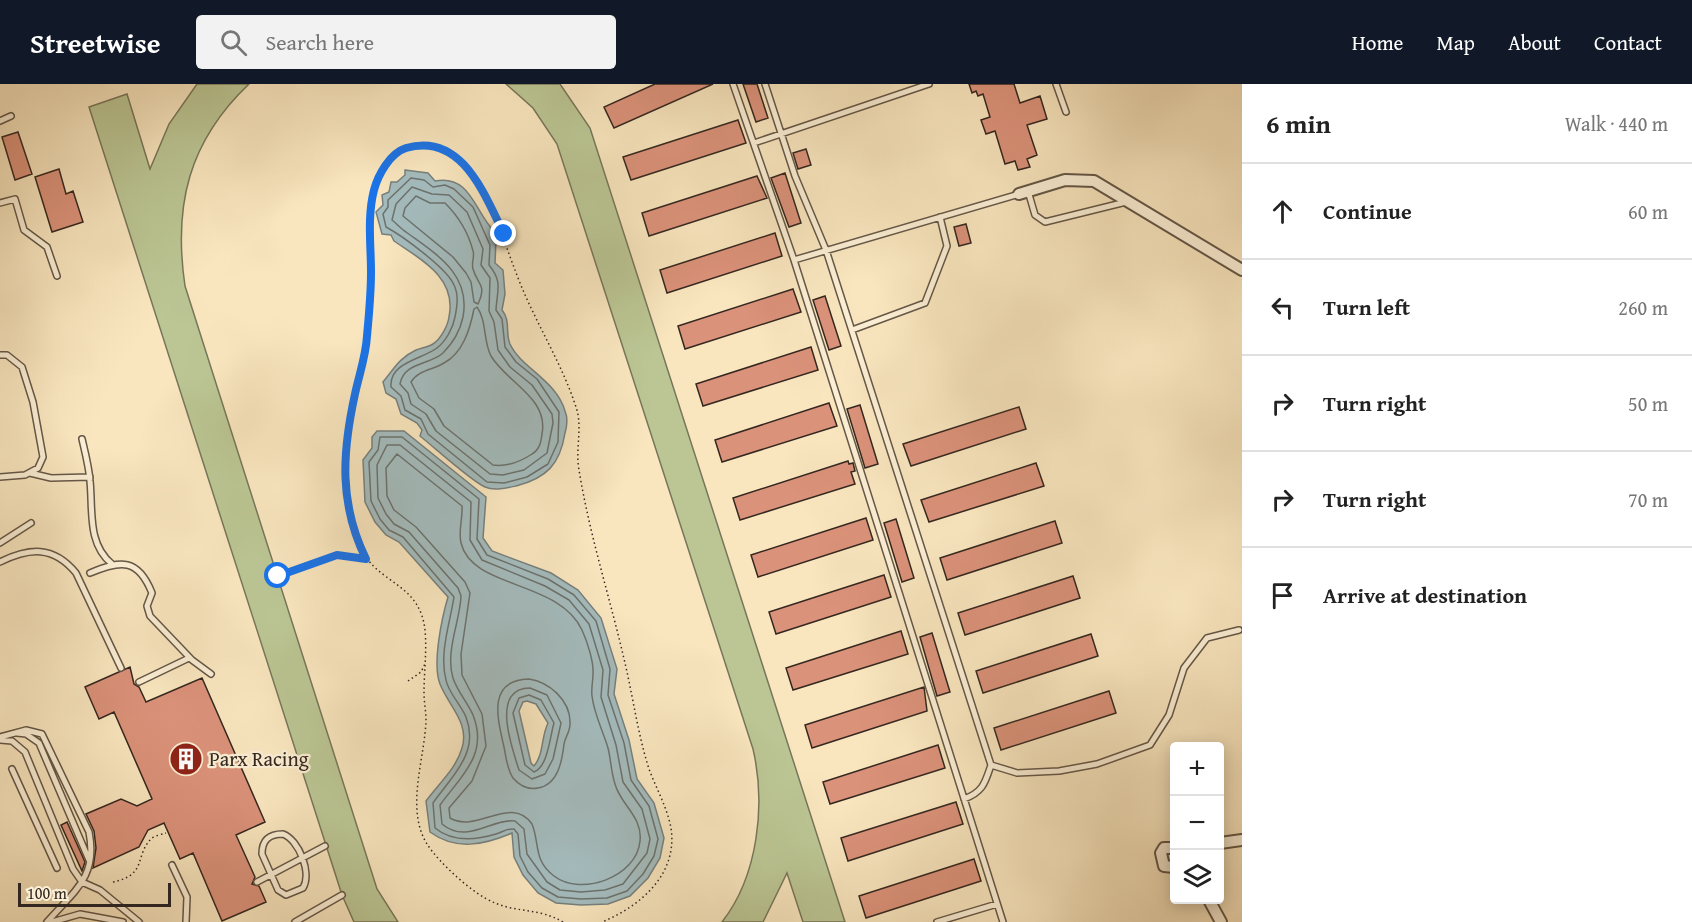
<!DOCTYPE html>
<meta charset="utf-8">
<style>
:root{--surface:#fff;--page:#f2f2f2;--text:#222;--muted:#767676;--line:#e0e0e0;--accent:#111827}
body{margin:0;font-family:"Gentium Book Plus",serif;background:var(--page);color:var(--text)}
.controls{position:absolute;right:18px;bottom:18px;display:grid;overflow:hidden;border-radius:6px;box-shadow:0 3px 15px #0003}
.controls button{width:54px;height:54px;display:grid;place-items:center;padding:0;border:0;border-bottom:2px solid var(--line);background:var(--surface);color:var(--text);font:30px sans-serif}
.scale{position:absolute;left:18px;bottom:15px;width:153px;box-sizing:border-box;padding-left:6px;border:3px solid #34271f;border-top:0;font-size:16px;line-height:21px;white-space:nowrap;color:#34271f;-webkit-text-stroke:4px #fbefd5;paint-order:stroke}
.stop{position:absolute;width:18px;height:18px;margin:-14px;border:4px solid #1a73e8;border-radius:50%;background:#fff}
.stop.end{background:#1a73e8;border-color:#fff;box-shadow:0 2px 6px #0008}
.list{margin:0;padding:0;list-style:none}
h2{display:flex;justify-content:space-between;align-items:center;height:78px;margin:0;padding:0 24px;font-size:26px}
h2 small{font-size:20px;font-weight:400;color:var(--muted)}
.list li{display:grid;grid-template-columns:39px 1fr auto;gap:18px;align-items:center;box-sizing:border-box;height:96px;padding:0 24px;border-top:2px solid var(--line)}
.list b{display:block;font-size:22px;white-space:nowrap}
.list em{font-size:20px;font-style:normal;color:var(--muted)}
.icon{flex:none;width:33px;height:33px;fill:none;stroke:currentColor;stroke-width:2;stroke-linecap:round;stroke-linejoin:round}
.map{position:relative;flex:none;width:1242px;height:838px;overflow:hidden}
header{display:flex;align-items:center;gap:36px;box-sizing:border-box;height:84px;padding:0 30px;background:var(--accent);color:#fff}
header strong{font-size:28px}
nav{display:flex;gap:33px;margin-inline-start:auto;font-size:21px}
.search{width:420px;height:54px;background:var(--page);display:flex;align-items:center;gap:15px;box-sizing:border-box;padding:0 21px;border-radius:6px;color:var(--muted);font-size:22px}
main{display:flex}
aside{flex:1;background:var(--surface)}
.map>svg:first-child{display:block}
</style>
<header>
<strong>Streetwise</strong>
<div class="search"><svg class="icon" aria-label="search" viewBox="0 0 24 24"><circle cx="10" cy="10" r="6"/><path d="M15 15l6 6"/></svg>Search here</div>
<nav><a>Home</a><a>Map</a><a>About</a><a>Contact</a></nav>
</header>
<main>
<div class="map">
<svg width="1242" height="838" viewBox="0 0 1242 838">
<rect width="100%" height="100%" fill="#f9e6bf"/>
<filter id="stains"><feTurbulence type="fractalNoise" baseFrequency=".00333" numOctaves="4"/><feColorMatrix values="0 0 0 0 .2 0 0 0 0 .09 0 0 0 0 .02 0 0 0 .5 -.17"/></filter>
<radialGradient id="worn" r=".72"><stop offset=".6" stop-color="#630" stop-opacity="0"/><stop offset="1" stop-color="#630" stop-opacity=".3"/></radialGradient>
<!-- green -->
<path fill="#bbc694" stroke="#78765a" stroke-width="1.5" d="M197 0H249C189 57 173 121 185 202L377 805 398 838H354L342 811 89 23 127 10 150 85 169 40Z
M506 0H560L590 44 845 838H803L787 789 763 838H722C758 792 766 721 753 665L557 60 533 24Z"/>
<!-- water -->
<path fill="#a4bcbe" stroke="#77807e" stroke-width="1.5" fill-rule="evenodd" d="M405 86 428 89 435 97C471 90 475 129 494 147L491 153 496 157 495 179 503 186 505 210 502 226C511 237 505 248 510 260 521 284 556 296 565 327 568 334 567 342 565 349 560 380 547 394 516 402 507 404 494 407 485 403 471 397 434 363 420 352L422 346 417 339 401 330 396 315 386 309 383 298C394 285 399 274 416 266 421 264 428 263 433 260 441 255 448 241 449 233 457 194 422 176 394 157L391 151 382 150 376 128 383 121 382 111 389 108 391 98H397L405 91Z
M377 347H404L486 413 483 454 492 467 551 489 578 506 601 534 617 585 614 610 629 656 637 695 654 719 664 754 660 774 648 794 630 812 608 820 581 821 556 819 538 809 523 791 514 773 512 749C484 761 456 767 430 748L426 717C439 699 456 685 462 664 470 639 448 621 440 600 432 580 442 533 448 513L399 458 386 451 375 438 365 418 363 376 372 364V353ZM527 617 536 620 548 639C541 653 544 670 534 682L531 679 519 627 523 618Z"/>
<g fill="none" stroke-linecap="round" stroke-linejoin="round">
<!-- shore -->
<path stroke="#6c726e" stroke-width="1.5" d="M411 94 424 96 433 103 445 101 454 105 473 123 490 161 489 181C503 198 497 206 496 226L502 235 505 263 516 278 537 295 559 328 558 358 548 380 527 393 504 399 487 398 428 350 421 335 405 326 401 312 391 303C389 278 423 275 437 264 446 257 453 244 455 233 457 223 459 211 454 201 447 184 401 151 386 143L383 130 388 123V116Z
M412 103 432 110 449 111 467 128 483 165 481 181 490 194 489 227 494 238 498 266 510 283 532 301 552 330 553 339 547 369 524 386 503 391 490 390 436 347 426 330 411 320 408 309 400 300C404 278 430 281 443 269 453 259 460 247 463 233 471 190 436 170 406 148 401 145 397 140 392 136L396 120Z
M416 112 430 119H445C459 133 468 147 473 167 475 172 471 179 473 185 478 202 487 200 478 220L474 218 471 198 466 189 453 173 403 132 405 124Z
M477 223C487 237 483 257 491 272 507 299 549 314 542 350 541 358 540 365 532 370 520 378 508 383 493 381L444 342 434 325 419 314 411 298C418 286 433 286 444 279 463 269 470 245 474 225Z
M380 353H402L479 415 477 455 487 471 548 495 574 511 596 537 610 585 608 611 624 659 631 696 649 722 658 755 654 772 643 790 627 807 607 814 581 815 558 813 542 804 528 788 520 772 518 750 514 745C507 744 503 748 496 750 476 756 452 758 435 744L433 719C451 693 480 669 466 633 461 621 448 608 446 596 439 569 450 539 454 513L403 453 389 446 380 435 371 417 369 378 378 366Z
M387 361H400L471 418 470 456 482 476 545 502 569 516 589 540 603 586 601 613 616 661 623 698 642 725 650 755 647 769 623 800 605 806 581 808 560 806 547 798 527 770 524 745 515 737C492 734 467 761 442 740L440 721C460 693 489 671 473 631 468 619 457 607 453 594 445 567 460 538 461 512L458 504 409 448 394 440 386 430 378 414 377 381Z
M397 370 462 422C463 434 458 447 461 459 472 505 559 496 582 546 587 557 594 578 593 590 593 597 591 605 592 612 594 630 603 647 608 664 611 676 611 688 615 700 620 720 643 733 640 757 637 793 581 813 554 792 533 776 540 760 532 740 511 710 477 750 450 734L449 724 472 697 486 662 482 630 462 591 461 570 470 509 465 498 416 443 394 426 387 412 386 384Z
M529 595C549 598 570 616 570 638 571 647 565 653 564 660 562 677 558 701 538 704 528 706 519 701 513 694 507 685 506 673 504 663 498 636 486 596 529 595Z
M530 604 547 611 561 639 553 675 545 690 532 695 519 686C512 664 490 604 530 604Z
M529 611 541 616 554 639C550 652 548 683 534 688L525 681 513 629 519 614Z"/>
</g>
<!-- building -->
<path fill="#db927a" stroke="#34271f" stroke-width="1.5" d="M655 0H713L614 44 604 23Z
M743 0H757L768 34 756 38Z
M969 0H1014L1020 19 1040 12 1047 35 1027 41 1037 71 1027 75 1030 83 1018 86 1015 77 1005 80 995 47 986 50 981 36 990 33 983 10 978 12 976 7 972 9Z
M738 36 746 59 631 96 623 73Z
M18 48 32 90 15 96 2 53Z
M806 65 811 81 798 85 793 69Z
M59 85 66 110 73 107 83 138 52 148 35 93Z
M785 89 801 139 789 143 771 94Z
M757 92 767 114 649 152 642 129Z
M966 140 971 159 959 162 954 143Z
M775 149 782 172 667 209 660 186Z
M793 205 801 228 685 265 678 242Z
M825 212 841 262 829 266 813 216Z
M811 263 818 286 703 322 696 300Z
M829 319 837 342 722 378 715 356Z
M860 321 878 380 865 384 847 325Z
M1019 323 1026 345 911 382 903 360Z
M848 377 849 380 853 379 855 387 851 388 855 400 740 436 733 414Z
M1036 379 1044 402 929 438 921 416Z
M866 434 873 456 758 493 751 471Z
M896 435 914 494 902 498 884 439Z
M1055 437 1062 459 947 496 940 474Z
M884 491 891 513 776 550 769 528Z
M1073 492 1080 514 965 551 958 529Z
M901 547 908 570 793 606 786 584Z
M932 549 950 608 937 612 920 553Z
M1091 550 1098 572 983 609 976 587Z
M130 583 134 600 139 603 146 618 202 594 265 738 236 751 255 793 252 800 259 802 266 818 222 837 193 769 180 775 164 739 148 746 139 763 93 784 96 764 94 747 86 730 121 715 137 722 152 715 114 628 99 635 85 603Z
M924 603 927 627 812 664 805 641Z
M1109 607 1116 629 1001 666 994 644Z
M938 661 945 684 830 720 823 698Z
M956 718 963 740 848 777 841 754Z
M67 738 85 778 82 787 61 741Z
M974 775 981 797 866 834 859 812Z"/>
<g fill="none" stroke-linecap="round" stroke-linejoin="round">
<defs>
<path id="lane" d="M733 0 794 176 1003 838
M765 0 795 92 826 166 991 681 1017 689 1059 687 1097 680 1150 661 1169 631 1184 584 1207 554 1239 546
M1056 0 1066 28
M0 37 11 32
M754 59 929 0
M1028 107 1035 131 1045 138 1126 118
M0 119 15 115 24 146 47 163 57 192
M794 176 1019 110
M852 246 925 219 947 162 940 133
M0 271H7L22 283 33 318 43 373 38 384 25 391 0 393
M82 355C85 368 89 383 90 397 93 426 87 460 112 480
M30 389 51 394 90 393
M0 459 31 439
M0 478C29 464 53 461 76 489L121 584
M90 489C121 476 138 474 152 509L147 522 150 532 192 576 211 590
M139 598 189 574
M17 649 26 650 39 659 89 776
M0 653 26 646 42 650 89 748C98 793 74 807 47 838
M0 656 12 657 25 668 73 785 82 798 100 806 139 838
M12 685 57 784
M964 715C983 708 985 699 991 681
M283 750C299 756 312 789 303 804L286 811 278 806 262 770C262 756 269 750 283 750Z
M172 781 187 813 186 838
M257 798 325 762
M52 838 80 830 123 838
M295 838 342 811
M937 838 997 820"/>
<path id="street" d="M1019 110 1065 96 1094 97 1242 186
M1220 759 1242 756
M1174 764H1164L1161 769 1164 782 1174 783
M1209 816 1221 838"/>
</defs>
<!-- lane casing -->
<use href="#lane" stroke="#655747" stroke-width="8"/>
<!-- street casing -->
<use href="#street" stroke="#655747" stroke-width="14"/>
<!-- path -->
<path stroke="#34271f" stroke-width="1.5" stroke-dasharray="1.5 3" stroke-linecap="butt" d="M278 492 337 471 365 475
M408 597 421 588 426 578
M113 798C148 791 134 771 152 754 155 752 162 750 166 749
M563 838C539 824 519 829 495 819 474 811 439 779 427 760 405 725 425 674 426 636 426 627 424 618 424 609 424 588 427 567 425 546 420 502 385 501 365 472 354 456 347 430 345 412 341 356 362 305 368 251 370 230 371 209 371 188 372 144 361 67 422 61 443 59 455 70 467 85 494 120 504 159 520 199 537 241 562 280 576 323 583 343 575 365 579 386 590 454 612 520 627 588 634 620 639 654 649 685 656 704 667 723 671 744 678 790 641 822 602 838"/>
<!-- lane -->
<use href="#lane" stroke="#fbefd5" stroke-width="5"/>
<!-- street -->
<use href="#street" stroke="#fbefd5" stroke-width="10"/>
</g>
<g fill="none" stroke-linecap="round" stroke-linejoin="round">
<!-- route -->
<path stroke="#1a73e8" stroke-width="8" d="M278 492 337 471 366 475C339 420 342 369 355 310 359 291 366 272 367 252 369 231 371 210 371 188 371 162 367 133 374 106 378 91 390 69 406 64 462 48 484 110 504 150"/>
</g>
<!-- icons -->
<defs>
<symbol id="building-disc" viewBox="-11 -11 22 22"><circle r="9.5" fill="#8f2418" stroke="#fbefd5"/><path d="M-4-6H4V6H1V3H-1V6H-4ZM-2.5-4.3h1.7v1.8h-1.7ZM.8-4.3h1.7v1.8H.8ZM-2.5-1h1.7V.8h-1.7ZM.8-1h1.7V.8H.8Z" fill="#fff"/></symbol>
</defs>
<g fill-rule="evenodd">
<use href="#building-disc" x="167" y="656" width="38" height="38"/>
</g>
<g text-anchor="middle" stroke-width="4.5" stroke-linejoin="round" paint-order="stroke">
<!-- poi labels -->
<g font-size="20" fill="#34271f" stroke="#fbefd5" text-anchor="start">
<text x="209" y="682">Parx Racing</text>
</g>
</g>
<rect width="100%" height="100%" filter="url(#stains)"/>
<rect width="100%" height="100%" fill="url(#worn)"/>
</svg>
<div class="controls">
<button>+</button>
<button>−</button>
<button><svg class="icon" aria-label="layers" viewBox="0 0 24 24"><path d="M12 4l9 5-9 5-9-5zM3 14l9 5 9-5"/></svg></button>
</div>
<div class="scale">100 m</div>
<div class="stop" style="left:278px;top:492px"></div>
<div class="stop end" style="left:504px;top:150px"></div>
</div>
<aside>
<h2>6 min<small>Walk · 440 m</small></h2>
<ul class="list">
<li><svg class="icon" aria-label="ahead" viewBox="0 0 24 24"><path d="M12 20V5M6 11l6-6 6 6"/></svg><div><b>Continue</b></div><em>60 m</em></li>
<li><svg class="icon" aria-label="left" viewBox="0 0 24 24"><path d="M17 20v-9H6M10 6l-5 5 5 5"/></svg><div><b>Turn left</b></div><em>260 m</em></li>
<li><svg class="icon" aria-label="right" viewBox="0 0 24 24"><path d="M7 20v-9h11M14 6l5 5-5 5"/></svg><div><b>Turn right</b></div><em>50 m</em></li>
<li><svg class="icon" aria-label="right" viewBox="0 0 24 24"><path d="M7 20v-9h11M14 6l5 5-5 5"/></svg><div><b>Turn right</b></div><em>70 m</em></li>
<li><svg class="icon" aria-label="arrive" viewBox="0 0 24 24"><path d="M6 21V4h12l-3 4 3 4H6"/></svg><div><b>Arrive at destination</b></div></li>
</ul>
</aside>
</main>
